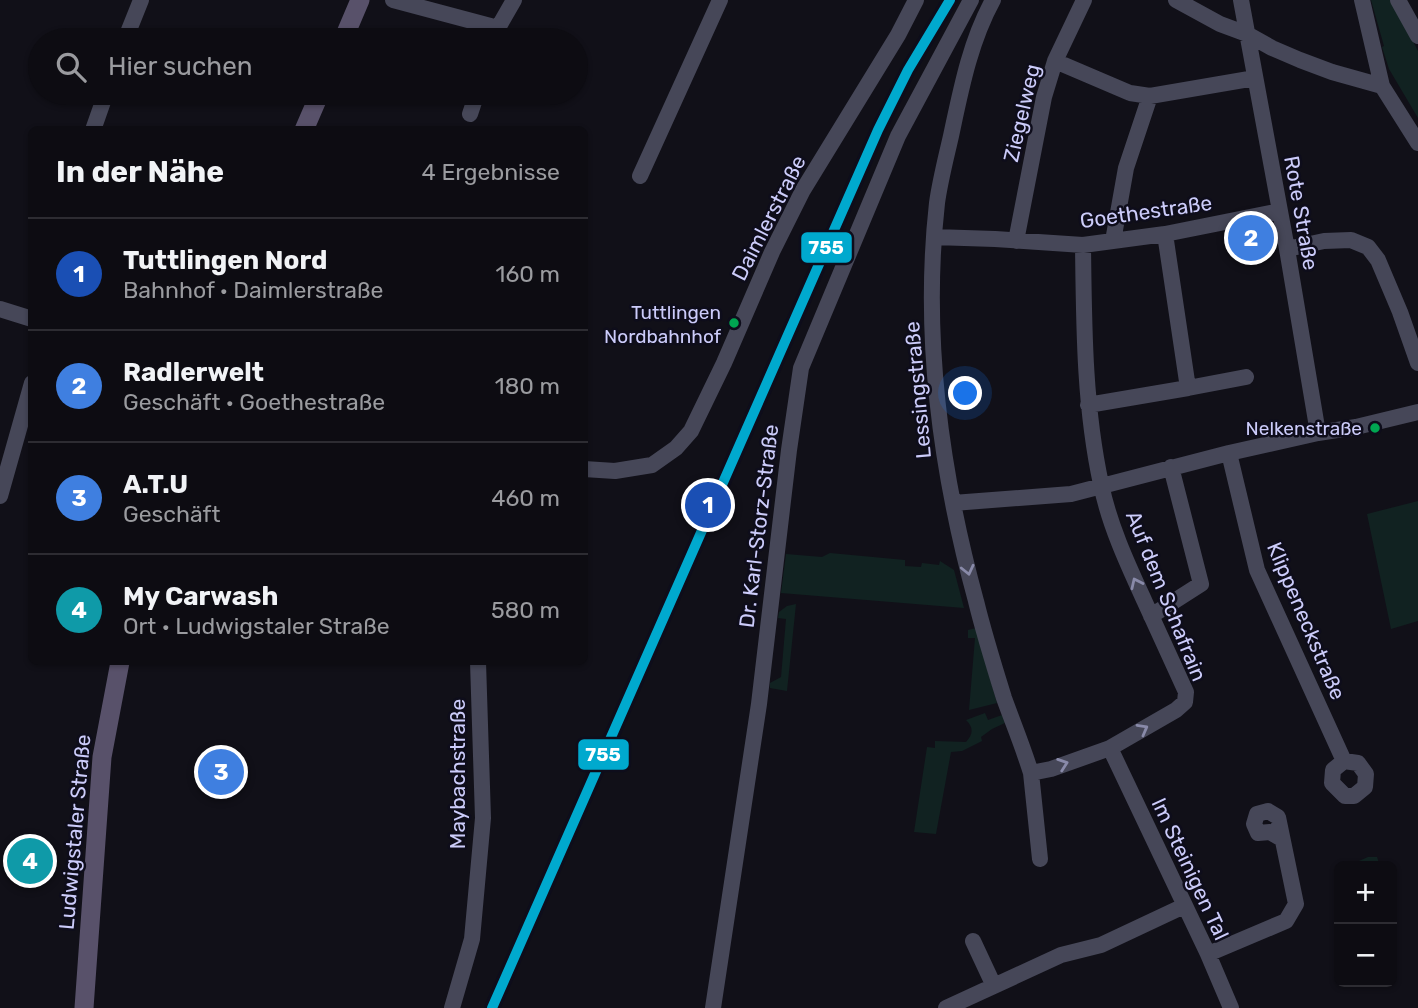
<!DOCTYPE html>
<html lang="de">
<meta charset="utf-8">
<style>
:root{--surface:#0d0c12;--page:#1b1a20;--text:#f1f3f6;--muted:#9a9b9f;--line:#2d2c32;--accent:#7c3aed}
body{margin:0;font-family:Rubik,sans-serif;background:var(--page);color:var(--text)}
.controls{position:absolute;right:21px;bottom:21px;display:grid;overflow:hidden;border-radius:10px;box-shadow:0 2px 5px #0004}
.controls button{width:63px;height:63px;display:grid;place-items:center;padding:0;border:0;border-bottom:2px solid var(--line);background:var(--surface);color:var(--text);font:35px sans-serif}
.you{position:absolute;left:966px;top:394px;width:24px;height:24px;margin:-18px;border:5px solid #fff;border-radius:50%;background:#1a73e8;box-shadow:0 0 0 10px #1a73e833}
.badge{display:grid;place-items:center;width:46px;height:46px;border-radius:50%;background:var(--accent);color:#fff;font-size:23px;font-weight:700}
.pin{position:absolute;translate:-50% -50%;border:4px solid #fff;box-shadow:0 2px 7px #0006}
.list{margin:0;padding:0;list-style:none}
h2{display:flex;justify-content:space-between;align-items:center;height:91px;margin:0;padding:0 28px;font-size:30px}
h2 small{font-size:23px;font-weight:400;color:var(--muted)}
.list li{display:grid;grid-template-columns:46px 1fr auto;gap:21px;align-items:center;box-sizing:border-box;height:112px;padding:0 28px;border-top:2px solid var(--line)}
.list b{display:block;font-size:26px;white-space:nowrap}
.list p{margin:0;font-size:23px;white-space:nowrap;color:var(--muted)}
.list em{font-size:23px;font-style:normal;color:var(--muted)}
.icon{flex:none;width:38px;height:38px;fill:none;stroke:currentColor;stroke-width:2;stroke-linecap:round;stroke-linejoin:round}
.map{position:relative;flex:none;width:1418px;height:1008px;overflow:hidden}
.search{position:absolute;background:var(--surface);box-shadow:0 2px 5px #0004;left:28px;top:28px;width:560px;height:77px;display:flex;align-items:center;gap:18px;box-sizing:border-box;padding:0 24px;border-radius:38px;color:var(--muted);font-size:26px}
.panel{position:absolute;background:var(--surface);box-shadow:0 2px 5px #0004;left:28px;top:126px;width:560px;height:539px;border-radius:10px}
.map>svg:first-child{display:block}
</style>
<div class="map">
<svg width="1418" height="1008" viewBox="0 0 1418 1008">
<rect width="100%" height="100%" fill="#111018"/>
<!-- green -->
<path fill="#112221" d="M1371 0H1392L1418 51V118L1389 69 1382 47 1384 46Z
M1418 501V621L1391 629 1367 514Z
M830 553 905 560V566L921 567 922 563 939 565 940 561 954 570 964 608 781 593 786 554 822 557Z
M796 604 787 691 770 688V683L781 677 786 619 778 618 779 612 787 606Z
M976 628 997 703 969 710 975 638H968V630Z
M985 713 988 720 1002 715 1005 723 992 729 981 737 982 741 962 751 951 752 936 834 914 832 927 747 935 748V741L966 742C973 734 974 728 966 720Z
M1368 857H1377L1380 866H1353L1352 864Z"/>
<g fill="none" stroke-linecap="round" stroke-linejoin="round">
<!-- minor -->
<path stroke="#464758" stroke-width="16" d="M393 0 498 28 494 40
M993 0C970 42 961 89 951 136 946 158 940 181 937 203 922 337 941 473 976 601 984 634 994 666 1004 698 1013 723 1023 747 1031 773L1051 769 1110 748 1176 710 1185 702 1186 692C1172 661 1158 630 1144 600 1127 563 1109 524 1101 484 1084 405 1084 325 1083 245
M1176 0 1220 24 1247 34 1272 48 1300 60 1332 72 1382 86
M1241 0 1287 249 1318 433
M1362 0 1382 86 1418 143
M1398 0 1418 36
M498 28 514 0
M125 40 141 0
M1055 61 1130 93 1150 96 1255 78
M470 114 477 93
M93 130 106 93
M640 176 720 0
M1165 234 1188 388 1246 377
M934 237 995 239 1083 245 1165 234 1280 211
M1016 241 1044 97 1055 61 1084 0
M1113 241 1126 168 1150 96
M1287 249 1324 241 1351 240 1368 247 1378 260 1400 312 1418 363
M0 309 32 319
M1088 405 1188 388
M1229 453 1257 570 1344 761
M584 469 615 471 652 465 676 448 691 431 724 363 772 252 803 190 898 35 916 0
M0 496 32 383
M953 503 1071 494 1229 453 1318 433 1356 427 1418 412
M1151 616 1201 584 1171 467
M1110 748 1208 954 1231 1008
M1344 761 1358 763 1366 774 1365 787 1354 796H1345L1332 783 1333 770Z
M1031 773 1040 859
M973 941 994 986
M1208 954 1286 921 1296 904 1278 817 1268 811 1257 814 1254 824 1258 833 1270 832 1282 839
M452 1008 472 939 483 818 478 662
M713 1008 759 704 789 450 801 368 898 136 971 0
M946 1008 1061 955 1101 945 1184 906"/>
<!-- major -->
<path stroke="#58516a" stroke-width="19" d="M343 40 360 0
M304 130 320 93
M84 1008 102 757 120 662"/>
<defs>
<path id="rail-1" d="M492 1008 878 130 908 70 950 0"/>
</defs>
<!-- rail-1 casing -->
<use href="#rail-1" stroke="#0e0d1b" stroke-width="16"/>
<!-- rail-1 -->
<use href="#rail-1" stroke="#00a9ce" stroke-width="10"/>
</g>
<!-- one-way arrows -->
<defs><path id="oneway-chevron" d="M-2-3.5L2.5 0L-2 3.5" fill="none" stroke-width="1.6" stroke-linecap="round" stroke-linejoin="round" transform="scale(1.75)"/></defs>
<g stroke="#898aa9">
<use href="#oneway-chevron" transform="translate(968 570) rotate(77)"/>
<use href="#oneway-chevron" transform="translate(1136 583) rotate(-115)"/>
<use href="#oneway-chevron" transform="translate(1143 729) rotate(-29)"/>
<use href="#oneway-chevron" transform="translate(1063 764) rotate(-19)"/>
</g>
<!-- markers -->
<g fill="#00a651" stroke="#0e0d1b" stroke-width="2.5">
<circle cx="734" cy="323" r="6"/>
<circle cx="1375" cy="428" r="6"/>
</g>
<g text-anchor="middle" stroke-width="5" stroke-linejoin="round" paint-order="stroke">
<!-- bus labels -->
<g font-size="19" fill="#ccccfa" stroke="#0e0d1b" text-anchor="end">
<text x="721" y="319">Tuttlingen<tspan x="721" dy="24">Nordbahnhof</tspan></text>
<text x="1362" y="435">Nelkenstraße</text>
</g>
<!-- street labels -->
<g font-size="21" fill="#ccccfa" stroke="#0e0d1b">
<text transform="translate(1022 113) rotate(-77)" y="7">Ziegelweg</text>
<text transform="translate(1146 212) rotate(-8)" y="7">Goethestraße</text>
<text transform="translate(1301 213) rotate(80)" y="7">Rote Straße</text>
<text transform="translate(769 218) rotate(-63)" y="7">Daimlerstraße</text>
<text transform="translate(918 390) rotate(-95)" y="7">Lessingstraße</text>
<text transform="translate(759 526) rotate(-83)" y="7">Dr. Karl-Storz-Straße</text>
<text transform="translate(1166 596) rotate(68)" y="7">Auf dem Schafrain</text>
<text transform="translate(1306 621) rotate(67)" y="7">Klippeneckstraße</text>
<text transform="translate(458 774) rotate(-90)" y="7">Maybachstraße</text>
<text transform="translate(75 832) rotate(-85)" y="7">Ludwigstaler Straße</text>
<text transform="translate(1190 869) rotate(65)" y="7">Im Steinigen Tal</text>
</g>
</g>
<g stroke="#0e0d1b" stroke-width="2.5">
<rect x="800" y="231" width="53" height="33" rx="7" fill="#00a9ce"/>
<rect x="577" y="738" width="53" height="33" rx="7" fill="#00a9ce"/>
</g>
<g font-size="19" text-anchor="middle" font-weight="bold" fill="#fff">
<text x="826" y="254">755</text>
<text x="603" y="761">755</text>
</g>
</svg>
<div class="controls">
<button>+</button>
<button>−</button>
</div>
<div class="you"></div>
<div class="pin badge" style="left:708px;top:505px;background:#1a4fb4">1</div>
<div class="pin badge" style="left:1251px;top:238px;background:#3f7fe0">2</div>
<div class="pin badge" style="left:221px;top:772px;background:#3f7fe0">3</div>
<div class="pin badge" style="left:30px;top:861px;background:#0f9aa8">4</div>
<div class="search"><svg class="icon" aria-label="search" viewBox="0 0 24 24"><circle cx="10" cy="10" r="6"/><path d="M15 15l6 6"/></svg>Hier suchen</div>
<section class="panel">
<h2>In der Nähe<small>4 Ergebnisse</small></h2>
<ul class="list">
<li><span class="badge" style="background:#1a4fb4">1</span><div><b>Tuttlingen Nord</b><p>Bahnhof · Daimlerstraße</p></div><em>160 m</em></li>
<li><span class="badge" style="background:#3f7fe0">2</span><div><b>Radlerwelt</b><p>Geschäft · Goethestraße</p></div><em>180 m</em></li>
<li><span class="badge" style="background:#3f7fe0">3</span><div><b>A.T.U</b><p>Geschäft</p></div><em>460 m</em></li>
<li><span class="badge" style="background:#0f9aa8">4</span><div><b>My Carwash</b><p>Ort · Ludwigstaler Straße</p></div><em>580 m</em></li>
</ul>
</section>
</div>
